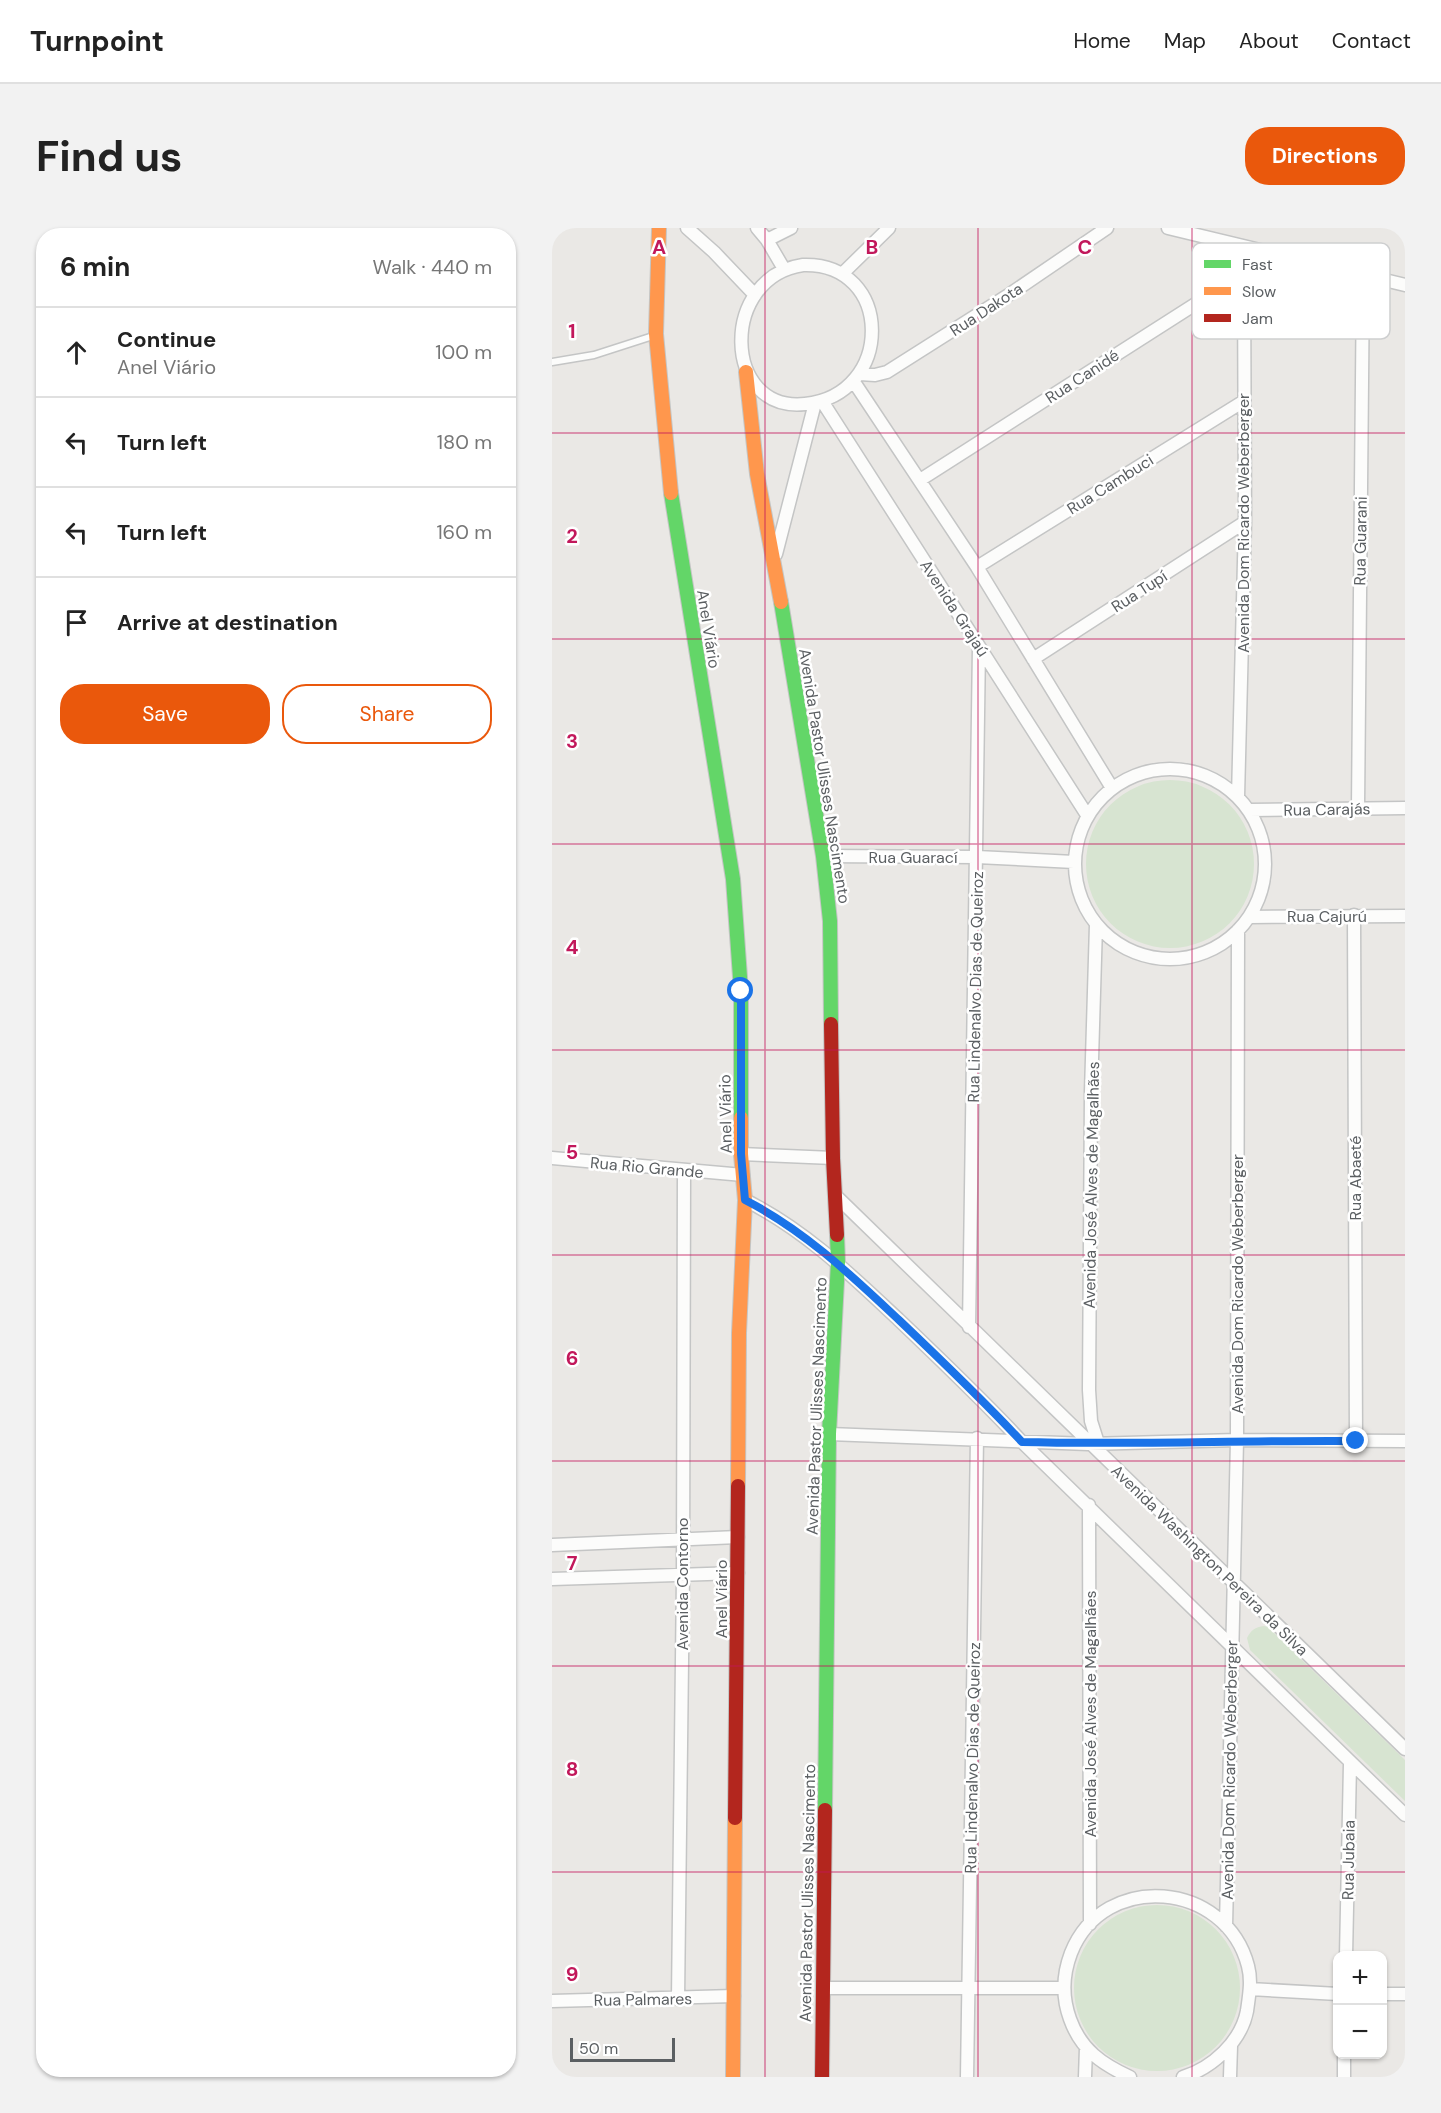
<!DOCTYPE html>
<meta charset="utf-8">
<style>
:root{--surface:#fff;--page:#f2f2f2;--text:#222;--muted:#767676;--line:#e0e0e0;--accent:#ea580c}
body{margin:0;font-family:"DM Sans",sans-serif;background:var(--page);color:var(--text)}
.controls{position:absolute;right:18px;bottom:18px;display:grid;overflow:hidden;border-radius:12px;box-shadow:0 2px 4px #0004}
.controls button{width:54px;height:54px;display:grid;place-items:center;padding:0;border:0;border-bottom:2px solid var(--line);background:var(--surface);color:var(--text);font:30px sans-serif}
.scale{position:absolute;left:18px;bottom:15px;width:105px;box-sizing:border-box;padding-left:6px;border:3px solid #5b5f62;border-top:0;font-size:16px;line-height:21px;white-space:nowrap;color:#5b5f62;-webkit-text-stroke:4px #fff;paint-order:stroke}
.stop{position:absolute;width:18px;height:18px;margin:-14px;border:4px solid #1a73e8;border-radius:50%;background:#fff}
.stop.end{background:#1a73e8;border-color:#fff;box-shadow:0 2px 6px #0008}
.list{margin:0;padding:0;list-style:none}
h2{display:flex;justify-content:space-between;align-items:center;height:78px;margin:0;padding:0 24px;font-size:26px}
h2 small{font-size:20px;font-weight:400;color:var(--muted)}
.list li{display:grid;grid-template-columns:39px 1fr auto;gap:18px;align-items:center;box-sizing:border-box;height:90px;padding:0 24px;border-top:2px solid var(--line)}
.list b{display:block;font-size:22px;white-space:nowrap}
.list p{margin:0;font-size:20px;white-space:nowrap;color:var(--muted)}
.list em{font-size:20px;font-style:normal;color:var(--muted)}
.actions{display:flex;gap:12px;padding:18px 24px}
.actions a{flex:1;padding:14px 0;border:2px solid var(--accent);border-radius:24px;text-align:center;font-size:21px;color:var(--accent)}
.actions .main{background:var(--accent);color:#fff}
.icon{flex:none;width:33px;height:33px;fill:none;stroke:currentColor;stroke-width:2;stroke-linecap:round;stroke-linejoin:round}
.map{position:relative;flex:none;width:853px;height:1849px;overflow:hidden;border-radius:24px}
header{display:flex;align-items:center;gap:36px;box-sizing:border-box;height:84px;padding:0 30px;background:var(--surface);border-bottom:2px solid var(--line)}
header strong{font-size:28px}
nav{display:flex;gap:33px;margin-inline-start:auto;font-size:21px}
.intro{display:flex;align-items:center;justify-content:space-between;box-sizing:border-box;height:144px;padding:0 36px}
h1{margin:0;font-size:42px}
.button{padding:15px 27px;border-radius:24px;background:var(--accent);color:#fff;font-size:21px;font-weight:700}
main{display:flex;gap:36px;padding:0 36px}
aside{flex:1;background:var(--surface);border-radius:24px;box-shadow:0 2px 4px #0004}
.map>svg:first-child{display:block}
</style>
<header>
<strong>Turnpoint</strong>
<nav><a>Home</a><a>Map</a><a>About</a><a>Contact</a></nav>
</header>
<div class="intro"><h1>Find us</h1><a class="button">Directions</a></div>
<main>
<aside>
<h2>6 min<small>Walk · 440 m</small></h2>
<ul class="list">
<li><svg class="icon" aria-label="ahead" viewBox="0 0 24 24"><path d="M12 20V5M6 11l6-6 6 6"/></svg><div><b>Continue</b><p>Anel Viário</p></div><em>100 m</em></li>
<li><svg class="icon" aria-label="left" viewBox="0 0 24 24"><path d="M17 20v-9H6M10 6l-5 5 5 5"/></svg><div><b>Turn left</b></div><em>180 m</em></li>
<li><svg class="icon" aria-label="left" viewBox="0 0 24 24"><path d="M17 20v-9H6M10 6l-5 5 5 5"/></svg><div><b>Turn left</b></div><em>160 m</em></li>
<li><svg class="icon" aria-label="arrive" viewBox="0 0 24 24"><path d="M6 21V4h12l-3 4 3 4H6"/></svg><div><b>Arrive at destination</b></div></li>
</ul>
<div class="actions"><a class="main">Save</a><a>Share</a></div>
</aside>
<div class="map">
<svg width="853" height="1849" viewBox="0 0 853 1849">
<rect width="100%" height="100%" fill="#eae8e5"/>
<!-- green -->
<path fill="#d7e4d1" d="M534 636a84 84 0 1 1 168 0a84 84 0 1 1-168 0Z
M712 1398 716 1399 853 1532V1573L698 1422 695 1410C699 1402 703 1399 712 1398Z
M522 1760a83 83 0 1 1 166 0a83 83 0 1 1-166 0Z"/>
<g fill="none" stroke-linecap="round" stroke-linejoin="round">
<defs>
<path id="lane" d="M0 134 42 127 101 108"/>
<path id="street" d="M135 0 162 24 203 67
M205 0 215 12 232 41
M616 0 853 57
M215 12 239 0
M251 37C342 34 343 167 253 176 170 185 167 49 251 37Z
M290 46 337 0
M308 146 323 147 335 144 458 66 555 0
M302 154 425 339 560 560
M270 173 535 587
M368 252 692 45
M224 326 263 175
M425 339 692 173
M481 431 693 294
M523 636a95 95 0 1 1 190 0a95 95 0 1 1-190 0Z
M686 569 693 294 692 45 694 20
M806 579 811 47
M697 582 853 580
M271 628 425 629 522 634
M802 687 804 1213
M698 689 853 688
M544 697 539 864 537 1162 539 1193 546 1215
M189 926 281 930
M0 930 191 947
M283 967 853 1521
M193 972C253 1002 299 1047 347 1092 389 1132 431 1172 470 1214L853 1587
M417 1099 427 419
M277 1206 536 1216 685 1212 853 1213
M537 1277 538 1696
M0 1317 186 1309
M0 1351 186 1345
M674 1698 685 1212 686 702
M794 1728 798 1536
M271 1760H512
M698 1761 786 1766
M830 1766H853
M126 1771 131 1347 132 942
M0 1773 182 1768
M415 1849 425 1210
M533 1849 534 1820
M578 1849C550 1836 529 1822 518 1791 510 1769 511 1746 519 1725 552 1642 674 1653 696 1738 700 1753 697 1768 695 1783 689 1814 660 1840 631 1849
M678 1849 679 1818
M792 1849V1826"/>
<path id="fast" d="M119 265 181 651 189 763V890
M229 374 271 628 278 693 279 796
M273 1582 277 1206 286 1034 285 1007"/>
<path id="slow" d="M107 0 104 106 119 265
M194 144 205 246 229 374
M186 1258 187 1105 193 972 189 926V890
M181 1849 183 1590"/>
<path id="jam" d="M279 796 281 930 285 1007
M183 1590 186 1258
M270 1849 273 1582"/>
</defs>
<!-- lane casing -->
<use href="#lane" stroke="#c4c5c5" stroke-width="9"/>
<!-- street casing -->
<use href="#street" stroke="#c4c5c5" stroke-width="15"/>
<!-- fast casing -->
<use href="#fast" stroke="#c4c5c4" stroke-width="16"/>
<!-- slow casing -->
<use href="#slow" stroke="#c4c5c4" stroke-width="16"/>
<!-- jam casing -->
<use href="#jam" stroke="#c4c5c4" stroke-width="16"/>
<!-- lane -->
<use href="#lane" stroke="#fcfcfb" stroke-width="6"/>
<!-- street -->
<use href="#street" stroke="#fcfcfb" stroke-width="12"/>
<!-- fast -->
<use href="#fast" stroke="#63d668" stroke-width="14"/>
<!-- slow -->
<use href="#slow" stroke="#ff974d" stroke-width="14"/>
<!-- jam -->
<use href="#jam" stroke="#b3261e" stroke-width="14"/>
</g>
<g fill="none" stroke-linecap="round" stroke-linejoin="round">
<!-- route -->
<path stroke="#1a73e8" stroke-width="8" d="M189 763V926L193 972C252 1002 299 1047 347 1092 389 1132 431 1172 470 1214 581 1217 693 1212 804 1213"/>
</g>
<!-- grid -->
<path fill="none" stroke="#c2185b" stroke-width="1.5" stroke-opacity="0.55" d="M213 0V1849M426 0V1849M640 0V1849M0 205H853M0 411H853M0 616H853M0 822H853M0 1027H853M0 1233H853M0 1438H853M0 1644H853"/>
<g text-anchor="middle" stroke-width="5" stroke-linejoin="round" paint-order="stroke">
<!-- street labels -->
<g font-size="16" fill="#5b5f62" stroke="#fff">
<text transform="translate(434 81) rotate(-33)" y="6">Rua Dakota</text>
<text transform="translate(530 148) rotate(-33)" y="6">Rua Canidé</text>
<text transform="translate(558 256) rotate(-32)" y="6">Rua Cambuci</text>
<text transform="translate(691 295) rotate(-90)" y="6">Avenida Dom Ricardo Weberberger</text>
<text transform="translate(808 313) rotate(-89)" y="6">Rua Guarani</text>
<text transform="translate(587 363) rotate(-33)" y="6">Rua Tupí</text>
<text transform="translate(403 380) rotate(57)" y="6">Avenida Grajaú</text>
<text transform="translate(157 401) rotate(81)" y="6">Anel Viário</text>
<text transform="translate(273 548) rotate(81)" y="6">Avenida Pastor Ulisses Nascimento</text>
<text transform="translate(775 581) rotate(-1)" y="6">Rua Carajás</text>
<text x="361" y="635">Rua Guarací</text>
<text x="775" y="694">Rua Cajurú</text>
<text transform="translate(423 759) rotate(-89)" y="6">Rua Lindenalvo Dias de Queiroz</text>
<text transform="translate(173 886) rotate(-91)" y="6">Anel Viário</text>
<text transform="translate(95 939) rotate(5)" y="6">Rua Rio Grande</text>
<text transform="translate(803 950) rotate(-90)" y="6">Rua Abaeté</text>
<text transform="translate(539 957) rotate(-89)" y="6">Avenida José Alves de Magalhães</text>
<text transform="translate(685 1056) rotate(-90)" y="6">Avenida Dom Ricardo Weberberger</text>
<text transform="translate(264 1178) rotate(-88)" y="6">Avenida Pastor Ulisses Nascimento</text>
<text transform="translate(658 1332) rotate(44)" y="6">Avenida Washington Pereira da Silva</text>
<text transform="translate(130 1356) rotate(-90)" y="6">Avenida Contorno</text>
<text transform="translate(169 1371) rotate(-90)" y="6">Anel Viário</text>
<text transform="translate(538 1486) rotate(-90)" y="6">Avenida José Alves de Magalhães</text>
<text transform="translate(420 1530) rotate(-89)" y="6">Rua Lindenalvo Dias de Queiroz</text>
<text transform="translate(677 1542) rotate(-89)" y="6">Avenida Dom Ricardo Weberberger</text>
<text transform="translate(796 1632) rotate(-89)" y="6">Rua Jubaia</text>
<text transform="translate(255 1665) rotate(-89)" y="6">Avenida Pastor Ulisses Nascimento</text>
<text transform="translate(91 1771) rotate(-1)" y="6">Rua Palmares</text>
</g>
</g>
<!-- legend -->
<rect x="640" y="15" width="198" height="96" rx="9" fill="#fff" stroke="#cecfd0" stroke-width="1.5"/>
<rect x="652" y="32" width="27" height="8" fill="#63d668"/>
<rect x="652" y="59" width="27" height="8" fill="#ff974d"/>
<rect x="652" y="86" width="27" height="8" fill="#b3261e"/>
<g font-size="16" fill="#5b5f62">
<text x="690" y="42">Fast</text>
<text x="690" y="69">Slow</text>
<text x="690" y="96">Jam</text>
</g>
<g font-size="20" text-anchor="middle" font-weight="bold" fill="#c2185b" stroke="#fff" stroke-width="5" stroke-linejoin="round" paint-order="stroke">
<text x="107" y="26">A</text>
<text x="320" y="26">B</text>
<text x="533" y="26">C</text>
<text x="20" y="110">1</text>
<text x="20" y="315">2</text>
<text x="20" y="520">3</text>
<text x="20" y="726">4</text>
<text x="20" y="931">5</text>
<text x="20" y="1137">6</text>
<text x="20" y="1342">7</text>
<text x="20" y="1548">8</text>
<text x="20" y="1753">9</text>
</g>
</svg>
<div class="controls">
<button>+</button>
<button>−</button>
</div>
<div class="scale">50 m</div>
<div class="stop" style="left:189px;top:763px"></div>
<div class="stop end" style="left:804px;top:1213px"></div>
</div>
</main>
